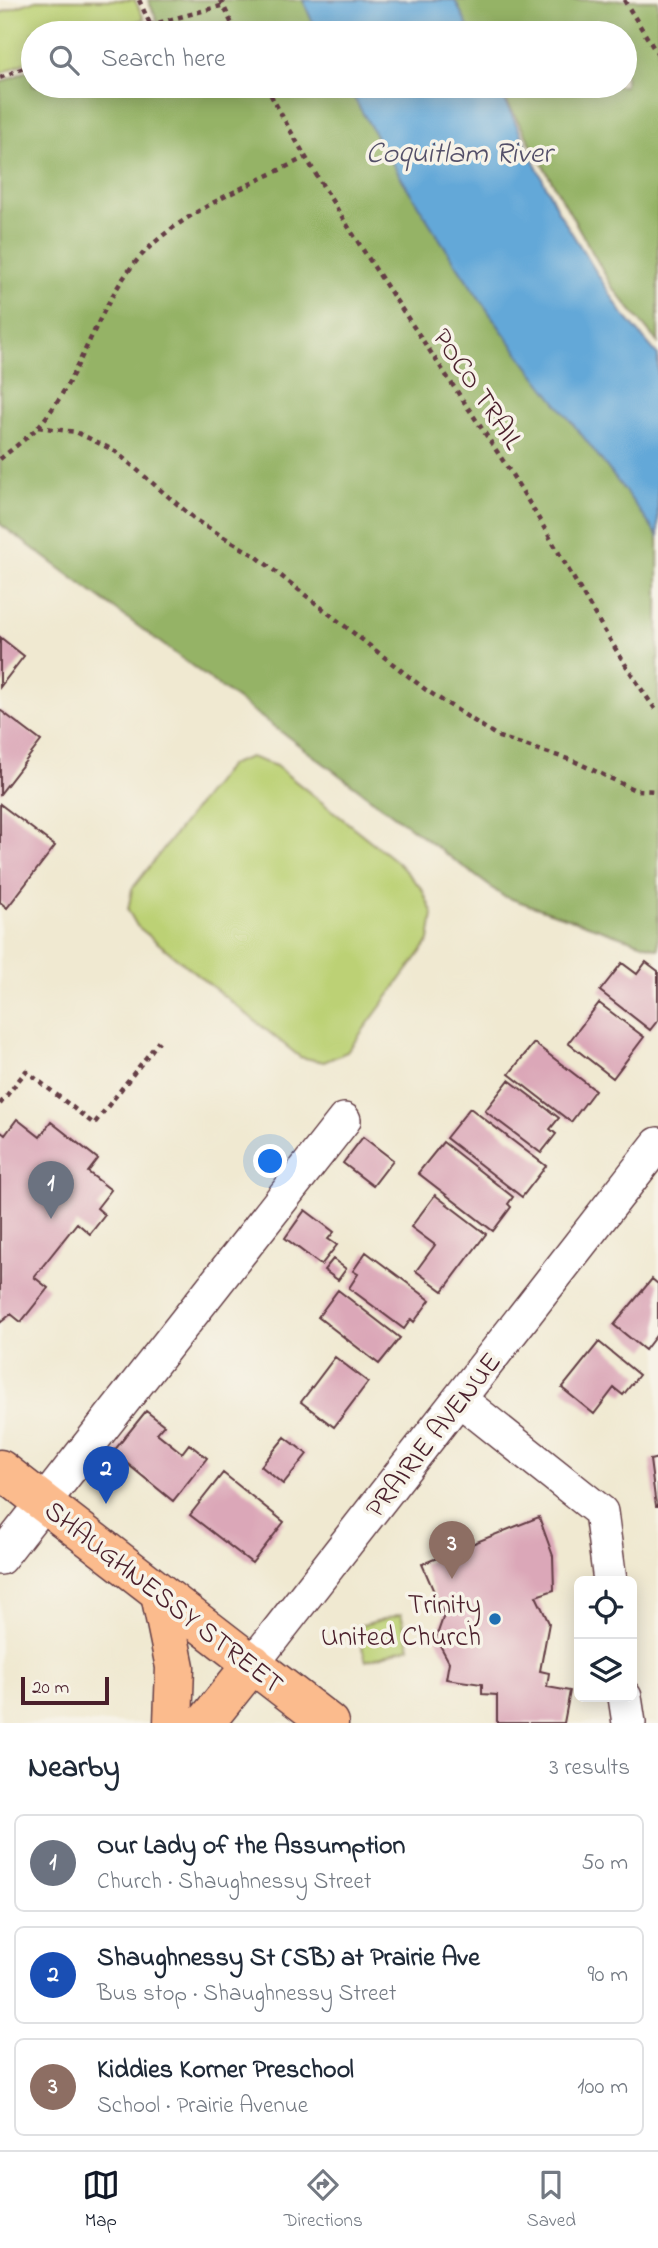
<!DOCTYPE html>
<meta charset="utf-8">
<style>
:root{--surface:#fff;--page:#f2f2f3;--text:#1f2937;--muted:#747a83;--line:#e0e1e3;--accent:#111827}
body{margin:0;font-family:"Indie Flower",sans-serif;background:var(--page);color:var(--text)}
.controls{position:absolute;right:21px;bottom:21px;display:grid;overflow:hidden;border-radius:10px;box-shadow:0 4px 18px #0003}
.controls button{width:63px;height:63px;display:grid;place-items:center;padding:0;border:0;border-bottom:2px solid var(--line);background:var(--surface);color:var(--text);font:35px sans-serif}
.scale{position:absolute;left:21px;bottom:18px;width:88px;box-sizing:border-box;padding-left:7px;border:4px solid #4a1f2b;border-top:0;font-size:19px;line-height:24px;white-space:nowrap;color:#4a1f2b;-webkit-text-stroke:5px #f7f3e8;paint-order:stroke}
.you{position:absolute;left:271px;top:1162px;width:24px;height:24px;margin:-18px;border:5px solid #fff;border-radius:50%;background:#1a73e8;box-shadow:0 0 0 10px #1a73e833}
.badge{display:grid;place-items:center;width:46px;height:46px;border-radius:50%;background:var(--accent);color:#fff;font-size:23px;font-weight:700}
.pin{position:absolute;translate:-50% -58px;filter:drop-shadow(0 2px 4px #0008)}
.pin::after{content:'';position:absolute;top:37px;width:24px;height:21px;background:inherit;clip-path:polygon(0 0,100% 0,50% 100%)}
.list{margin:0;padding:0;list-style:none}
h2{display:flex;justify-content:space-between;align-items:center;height:91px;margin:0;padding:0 28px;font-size:30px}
h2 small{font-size:23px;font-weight:400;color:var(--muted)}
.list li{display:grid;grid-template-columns:46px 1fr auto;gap:21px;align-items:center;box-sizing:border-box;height:98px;margin:0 14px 14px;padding:0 14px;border:2px solid var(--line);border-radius:10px}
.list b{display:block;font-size:26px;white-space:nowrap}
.list p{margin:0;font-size:23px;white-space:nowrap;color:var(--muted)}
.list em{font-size:23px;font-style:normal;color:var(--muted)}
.icon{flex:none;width:38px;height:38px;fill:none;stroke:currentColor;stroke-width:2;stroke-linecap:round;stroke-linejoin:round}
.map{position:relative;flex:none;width:658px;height:1723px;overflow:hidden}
.search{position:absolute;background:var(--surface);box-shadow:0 4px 18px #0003;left:21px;right:21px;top:21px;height:77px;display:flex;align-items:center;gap:18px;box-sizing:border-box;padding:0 24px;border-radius:38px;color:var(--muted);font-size:26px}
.sheet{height:427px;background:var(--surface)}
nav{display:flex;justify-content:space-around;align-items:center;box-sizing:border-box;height:98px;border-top:2px solid var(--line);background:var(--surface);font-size:19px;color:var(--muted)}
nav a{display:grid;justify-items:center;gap:4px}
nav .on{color:var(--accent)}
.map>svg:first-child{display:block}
</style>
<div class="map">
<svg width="658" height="1723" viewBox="0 0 658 1723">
<rect width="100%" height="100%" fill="#f7f3e8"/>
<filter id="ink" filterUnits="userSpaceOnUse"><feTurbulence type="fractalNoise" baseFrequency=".0143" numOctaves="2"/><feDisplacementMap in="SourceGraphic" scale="14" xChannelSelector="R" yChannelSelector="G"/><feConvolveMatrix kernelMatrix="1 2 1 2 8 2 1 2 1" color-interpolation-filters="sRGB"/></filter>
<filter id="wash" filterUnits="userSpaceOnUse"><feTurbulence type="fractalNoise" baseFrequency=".00686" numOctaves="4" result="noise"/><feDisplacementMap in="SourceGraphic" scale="28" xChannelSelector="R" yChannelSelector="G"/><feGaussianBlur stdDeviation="1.57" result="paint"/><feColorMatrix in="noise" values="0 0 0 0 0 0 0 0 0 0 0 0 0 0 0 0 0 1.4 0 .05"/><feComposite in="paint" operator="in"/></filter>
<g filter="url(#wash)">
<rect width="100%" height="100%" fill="#f0e9d1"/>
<!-- green -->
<path fill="#bcd175" stroke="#837850" stroke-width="2" d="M36 0H135L144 19 102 33H33V59L0 74V13Z
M250 757 276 766 397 862 422 889 433 914 429 941 347 1052 324 1062 300 1057 137 926 128 910 132 889 229 765Z
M401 1614 410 1647 366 1661 356 1627Z"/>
<!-- forest -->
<path fill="#95b366" stroke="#706948" stroke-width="2" d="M148 0H325L340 33H141L160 27Z
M449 0H658V343L612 287 498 86H625V33H468Z
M33 68V86H369L658 514V949L503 896 0 524V83Z"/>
<!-- water -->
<path fill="#63a8d8" stroke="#566482" stroke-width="2" d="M303 0H455L471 33H317Z
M347 86H498L558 211 622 313 658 355V537C612 469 558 408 510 342 450 259 397 174 347 86Z"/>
<g id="blocks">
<!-- building -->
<path fill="#dba7b8" d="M0 637 24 656 0 687Z
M0 710 41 741 0 794Z
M0 804 55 846 7 908 0 902Z
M646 962 658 971V1020L650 1030 600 991 622 963 637 974Z
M599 1003 644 1037 613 1078 568 1043Z
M534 1043 595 1090 571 1122 509 1074Z
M509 1080 559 1118 550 1129 556 1134 541 1153 485 1111Z
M470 1108 546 1166 522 1197 446 1138Z
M17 1119 40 1137 51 1122 98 1159 88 1172 111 1190 97 1208 105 1215 90 1234 77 1223 34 1277 48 1288 21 1322 11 1314 0 1323V1131L5 1135Z
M363 1137 393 1160 373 1186 343 1163Z
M443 1142 513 1197 508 1204 511 1207 493 1231 418 1173Z
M435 1195 486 1234 443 1291 416 1271 435 1245 411 1227Z
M305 1210 334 1232 328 1239 337 1245 321 1265 285 1238Z
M366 1252 430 1300 414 1322 411 1319 404 1329 349 1288 358 1274 353 1271Z
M333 1259 346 1269 338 1280 324 1270Z
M652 1279 658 1284V1333L645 1350 614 1325Z
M338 1290 400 1338 379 1364 318 1317Z
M599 1342 639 1375 623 1395 614 1388 594 1414 562 1388Z
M335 1357 368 1382 334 1427 301 1402Z
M146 1411 164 1425 157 1433 182 1453 189 1444 207 1458 173 1501 113 1452Z
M285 1437 307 1454 283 1484 261 1466Z
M658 1458V1506H656L650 1460Z
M223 1473 284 1522 252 1563 190 1515Z
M539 1517 553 1556 554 1590 536 1596 549 1623 540 1671 549 1673 547 1687 570 1691 564 1723H497V1695L482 1694V1684L446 1679 449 1662 436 1638 444 1615 422 1564Z"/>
</g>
</g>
<g filter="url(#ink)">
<use href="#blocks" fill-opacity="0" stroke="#633d44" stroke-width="2"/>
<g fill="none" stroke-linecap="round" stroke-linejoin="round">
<defs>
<path id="minor" d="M459 1399 601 1512 610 1581
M0 1558 344 1120
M253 1663 658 1144
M625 1697 629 1723"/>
<path id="major" d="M0 1469 329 1723
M160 1594 175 1667 173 1723
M205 1723 253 1663"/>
</defs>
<!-- minor casing -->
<use href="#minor" stroke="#633d44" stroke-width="36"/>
<!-- major casing -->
<use href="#major" stroke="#633d44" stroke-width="41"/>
<!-- path -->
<path stroke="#633d44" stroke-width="4.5" stroke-dasharray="5 5" stroke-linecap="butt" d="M139 0 150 24
M221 0 236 33
M624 0 658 55
M120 33 221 6
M0 78 33 64
M266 86C333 213 417 330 496 450 553 536 598 629 658 713
M38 427 76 432 115 451 197 521 257 557 426 690 499 737 574 761 635 790 658 791
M0 459C12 449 26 439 37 428 81 380 95 308 139 258 181 211 249 186 304 158
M0 1104 26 1071 94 1124 159 1041"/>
<!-- minor -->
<use href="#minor" stroke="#fff" stroke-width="33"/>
<!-- major -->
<use href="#major" stroke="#fbbb8d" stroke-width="38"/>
</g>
</g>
<!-- markers -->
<circle fill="#1f6fb2" stroke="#f7f3e8" stroke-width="2.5" cx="495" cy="1619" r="7"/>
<g text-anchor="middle" stroke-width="7" stroke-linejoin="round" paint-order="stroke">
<!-- street labels -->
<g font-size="28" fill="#4a1f2b" stroke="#f7f3e8">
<text transform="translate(479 388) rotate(56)" y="10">POCO TRAIL</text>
<text transform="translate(432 1434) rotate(-52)" y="10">PRAIRIE AVENUE</text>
<text transform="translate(165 1596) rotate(38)" y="10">SHAUGHNESSY STREET</text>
</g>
<!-- poi labels -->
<g font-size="28" fill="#4a1f2b" stroke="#f7f3e8" text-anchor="end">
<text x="481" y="1613">Trinity<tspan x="481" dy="32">United Church</tspan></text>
</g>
<!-- water labels -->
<g font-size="30" font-style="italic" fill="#534f68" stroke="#f7f3e8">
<text x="459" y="162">Coquitlam River</text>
</g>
</g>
</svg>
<div class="controls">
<button><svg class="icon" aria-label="locate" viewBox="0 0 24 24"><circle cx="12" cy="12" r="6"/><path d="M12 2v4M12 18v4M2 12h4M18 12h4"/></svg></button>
<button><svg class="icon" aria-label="layers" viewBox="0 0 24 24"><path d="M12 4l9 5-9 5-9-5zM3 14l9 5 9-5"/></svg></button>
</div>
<div class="scale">20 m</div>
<div class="you"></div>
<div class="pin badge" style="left:51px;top:1219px;background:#6b7280">1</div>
<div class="pin badge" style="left:106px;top:1504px;background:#1a4fb4">2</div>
<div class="pin badge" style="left:452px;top:1579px;background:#8d6e63">3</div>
<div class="search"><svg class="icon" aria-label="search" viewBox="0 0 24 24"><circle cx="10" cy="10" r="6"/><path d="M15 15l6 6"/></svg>Search here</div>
</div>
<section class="sheet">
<h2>Nearby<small>3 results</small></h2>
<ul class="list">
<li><span class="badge" style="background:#6b7280">1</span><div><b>Our Lady of the Assumption</b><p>Church · Shaughnessy Street</p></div><em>50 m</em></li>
<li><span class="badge" style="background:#1a4fb4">2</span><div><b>Shaughnessy St (SB) at Prairie Ave</b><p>Bus stop · Shaughnessy Street</p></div><em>90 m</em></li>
<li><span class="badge" style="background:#8d6e63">3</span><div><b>Kiddies Korner Preschool</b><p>School · Prairie Avenue</p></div><em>100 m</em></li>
</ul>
</section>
<nav>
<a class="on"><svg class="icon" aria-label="map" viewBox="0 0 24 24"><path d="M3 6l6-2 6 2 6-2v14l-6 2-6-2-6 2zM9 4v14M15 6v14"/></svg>Map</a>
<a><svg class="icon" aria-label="directions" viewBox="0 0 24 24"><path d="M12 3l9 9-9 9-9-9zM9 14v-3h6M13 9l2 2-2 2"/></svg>Directions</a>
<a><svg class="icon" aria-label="saved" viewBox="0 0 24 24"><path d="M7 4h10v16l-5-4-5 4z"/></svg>Saved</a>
</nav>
